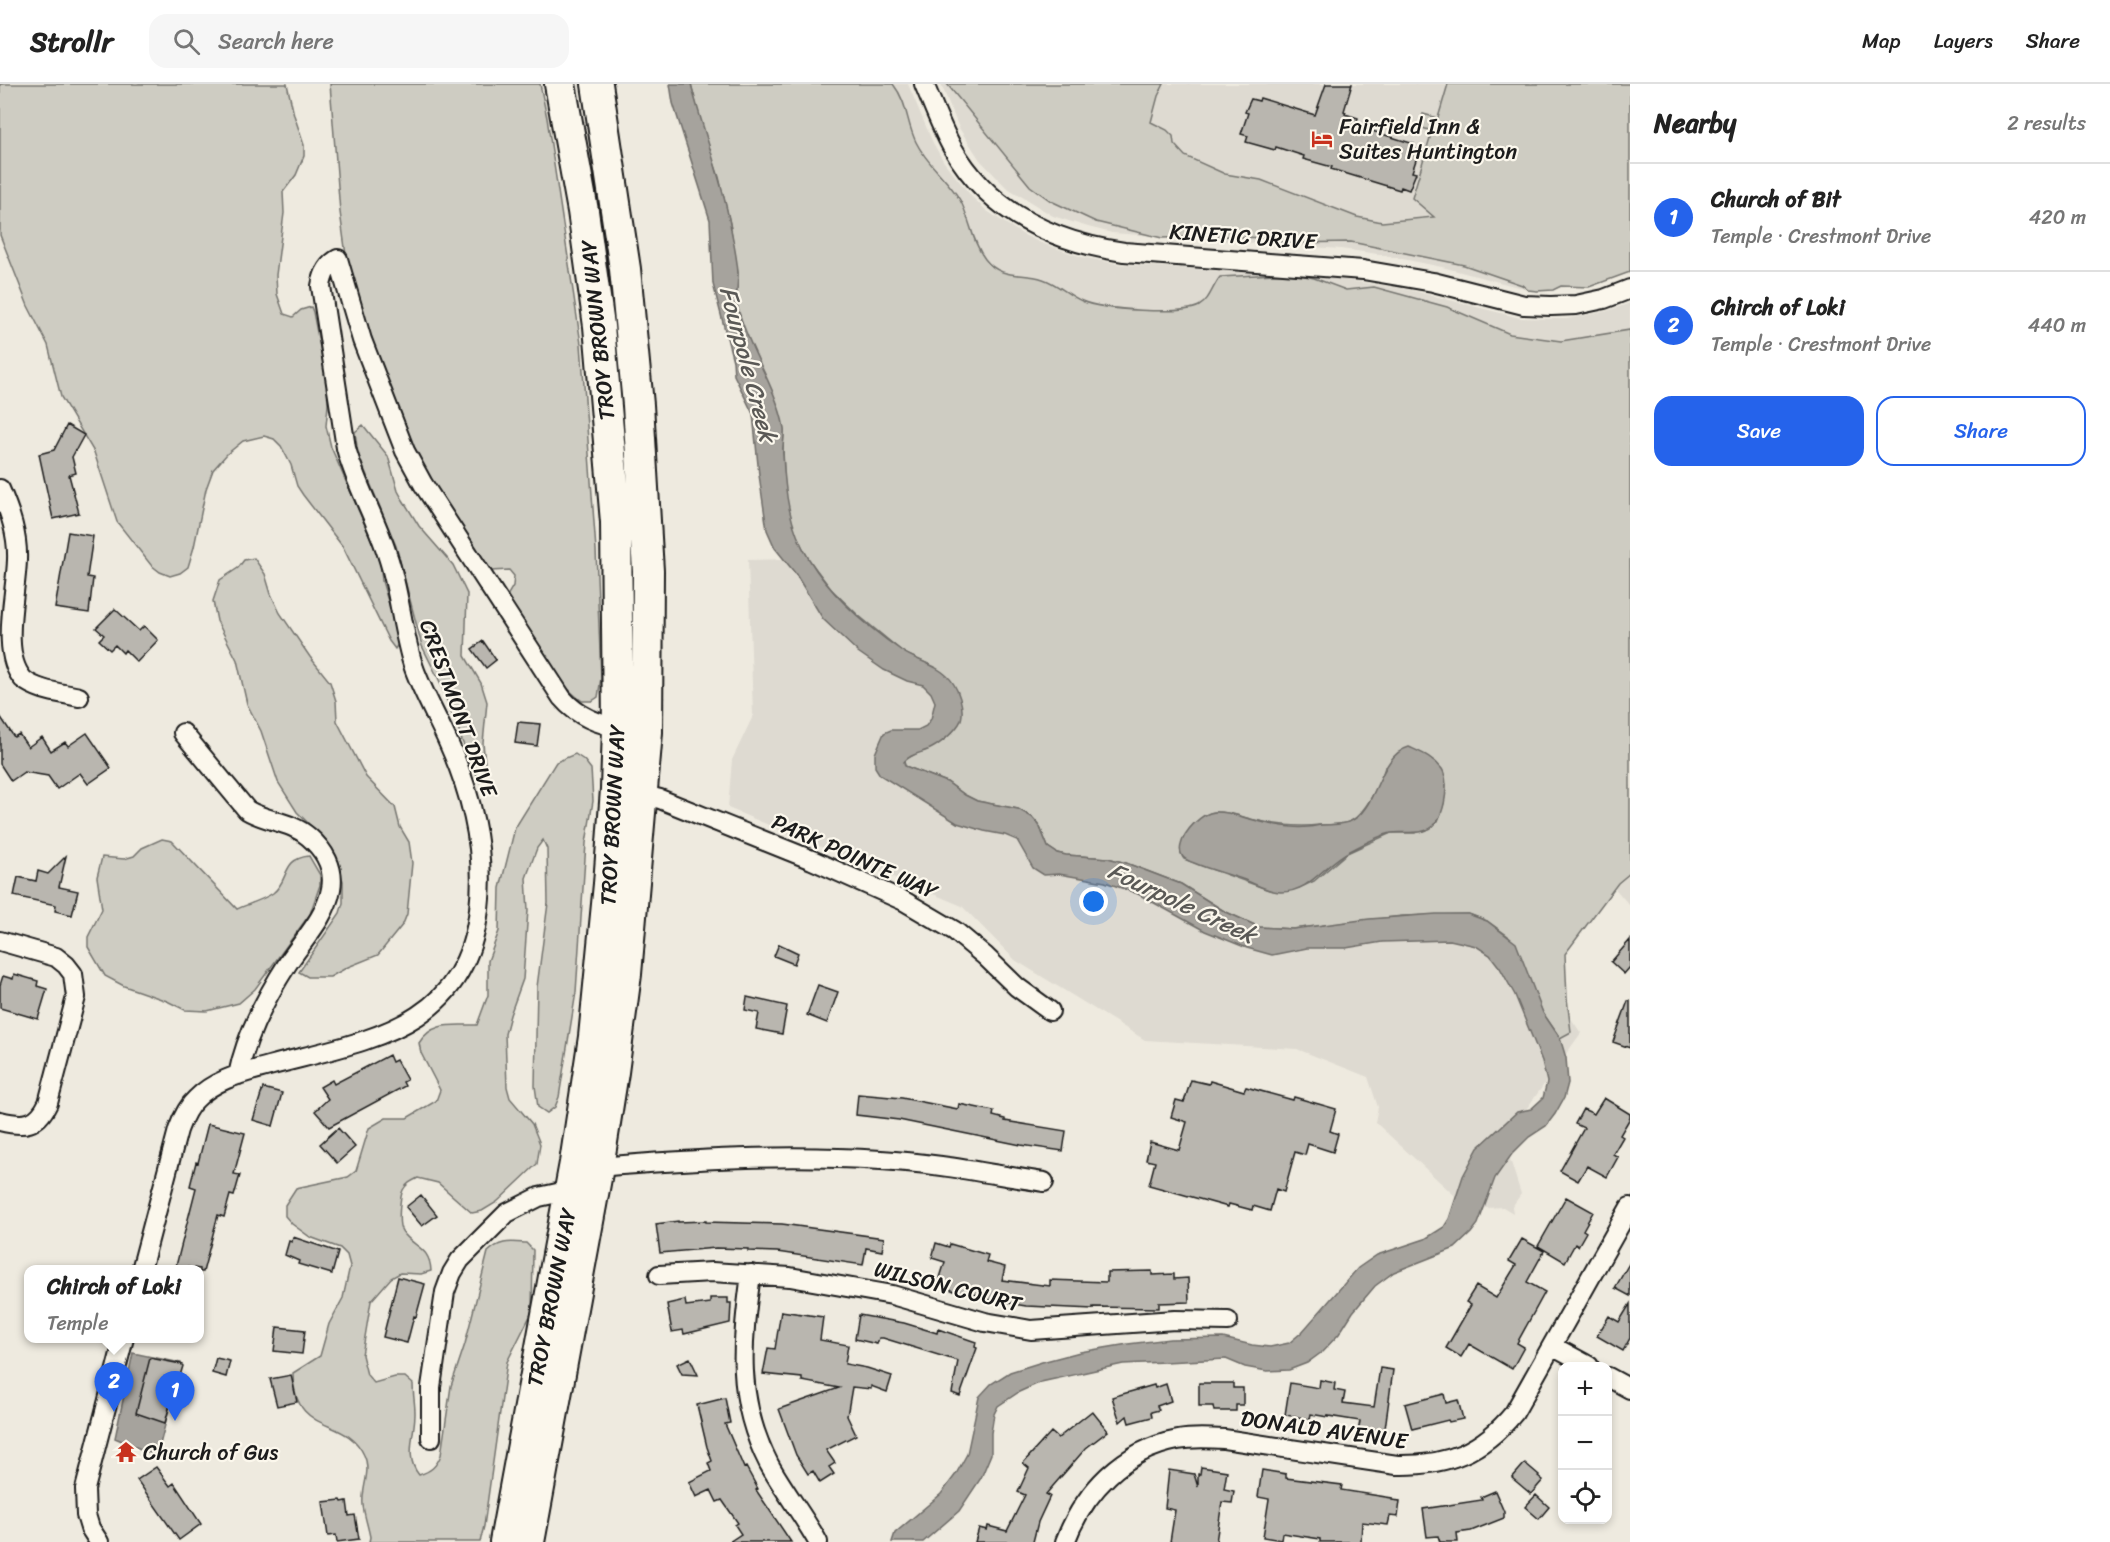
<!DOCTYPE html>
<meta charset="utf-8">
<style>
:root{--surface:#fff;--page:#f6f6f6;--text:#222;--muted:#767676;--line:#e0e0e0;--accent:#2563eb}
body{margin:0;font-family:Sriracha,sans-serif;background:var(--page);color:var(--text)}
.controls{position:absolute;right:18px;bottom:18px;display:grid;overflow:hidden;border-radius:12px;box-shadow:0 3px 9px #0003}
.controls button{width:54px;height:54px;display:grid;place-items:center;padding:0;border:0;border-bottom:2px solid var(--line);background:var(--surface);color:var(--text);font:30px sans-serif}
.you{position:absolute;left:1094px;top:818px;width:21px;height:21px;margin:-15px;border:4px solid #fff;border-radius:50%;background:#1a73e8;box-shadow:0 0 0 9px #1a73e833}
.badge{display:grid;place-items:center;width:39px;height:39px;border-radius:50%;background:var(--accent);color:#fff;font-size:20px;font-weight:700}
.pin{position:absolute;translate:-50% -50px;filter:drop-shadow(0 2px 3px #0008)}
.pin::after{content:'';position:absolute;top:32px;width:21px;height:18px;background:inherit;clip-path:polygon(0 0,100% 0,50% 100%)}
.popup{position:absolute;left:24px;top:1181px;width:180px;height:78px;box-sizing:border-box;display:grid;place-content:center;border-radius:12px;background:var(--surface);filter:drop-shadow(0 2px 4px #0005);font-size:20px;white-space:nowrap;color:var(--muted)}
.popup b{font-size:22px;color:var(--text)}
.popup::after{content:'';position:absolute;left:50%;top:100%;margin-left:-12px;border:12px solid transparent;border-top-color:var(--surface)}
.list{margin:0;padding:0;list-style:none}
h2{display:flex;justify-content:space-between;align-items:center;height:78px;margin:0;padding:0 24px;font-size:26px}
h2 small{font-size:20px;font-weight:400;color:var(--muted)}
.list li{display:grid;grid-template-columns:39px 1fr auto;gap:18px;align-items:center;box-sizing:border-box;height:108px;padding:0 24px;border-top:2px solid var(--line)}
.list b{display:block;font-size:22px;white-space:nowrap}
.list p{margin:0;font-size:20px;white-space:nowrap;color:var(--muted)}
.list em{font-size:20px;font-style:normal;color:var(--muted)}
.actions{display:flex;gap:12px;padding:18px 24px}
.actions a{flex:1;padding:14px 0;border:2px solid var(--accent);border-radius:18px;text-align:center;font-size:21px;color:var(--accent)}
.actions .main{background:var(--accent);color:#fff}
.icon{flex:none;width:33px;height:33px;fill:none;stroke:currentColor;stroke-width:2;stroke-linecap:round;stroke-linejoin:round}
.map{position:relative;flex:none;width:1630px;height:1458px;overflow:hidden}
header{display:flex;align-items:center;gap:36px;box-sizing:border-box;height:84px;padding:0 30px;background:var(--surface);border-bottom:2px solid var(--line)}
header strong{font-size:28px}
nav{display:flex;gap:33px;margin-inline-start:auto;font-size:21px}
.search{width:420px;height:54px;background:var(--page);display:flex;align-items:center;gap:15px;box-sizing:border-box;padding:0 21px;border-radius:18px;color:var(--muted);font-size:22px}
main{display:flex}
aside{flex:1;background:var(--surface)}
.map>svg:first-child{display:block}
</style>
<header>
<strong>Strollr</strong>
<div class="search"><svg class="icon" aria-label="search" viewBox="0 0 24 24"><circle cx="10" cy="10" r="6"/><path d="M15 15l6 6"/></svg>Search here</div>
<nav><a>Map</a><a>Layers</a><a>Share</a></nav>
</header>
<main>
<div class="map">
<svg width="1630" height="1458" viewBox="0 0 1630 1458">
<rect width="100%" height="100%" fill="#eeeadf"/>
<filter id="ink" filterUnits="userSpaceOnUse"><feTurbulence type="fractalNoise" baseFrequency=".0167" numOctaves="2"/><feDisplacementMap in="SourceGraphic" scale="12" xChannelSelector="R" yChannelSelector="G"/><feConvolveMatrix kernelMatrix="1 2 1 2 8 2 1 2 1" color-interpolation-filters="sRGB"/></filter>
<g filter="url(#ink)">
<!-- built -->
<path fill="#dedad1" d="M799 0H908L933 59 944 78 972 113 987 127 1022 150 1041 159 1082 173 1118 180 1331 194 1366 199 1410 206 1520 234 1566 235 1607 227 1630 219V822L1612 801 1529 873 1581 949 1504 1056 1521 1110 1512 1123 1513 1129 1503 1123 1486 1124 1475 1120 1467 1123 1375 1038 1378 1023 1368 993 1297 965 1145 956 1015 876 962 822 728 724 732 676 753 632 748 476 795 475Z
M941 0H1630L1587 200 1551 205 1518 203 1442 183 1378 170 1341 165 1112 149 1088 143 1053 132 1006 103 980 76 959 44Z"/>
<!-- green -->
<path fill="#ceccc2" stroke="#75746f" stroke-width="1.5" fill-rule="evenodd" d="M0 0H287L294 31 304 61V72L296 91 283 108 284 129 276 191 277 210 284 230 293 233 301 226 311 223 313 228 327 299 328 321 326 342 331 363 380 476 382 497 400 557 395 565 389 557 343 463 303 411 297 402 291 381 281 362 274 355 264 352 243 357 227 370 213 386 206 405 194 463 188 483 180 489 170 492 160 488 151 481 117 438 94 368 61 313 48 261 28 222 0 151Z
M330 0H540L547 34 581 260 596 466 601 594 598 613 592 617H582C559 602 518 539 507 512L513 502 514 492 509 486 491 487 425 387 408 352 360 224 346 171 340 128Z
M691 0H893C908 19 906 38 916 58 927 81 948 95 960 116 970 134 972 158 985 175 1001 196 1022 188 1043 195 1058 200 1068 211 1082 217 1100 226 1182 231 1199 222 1210 216 1212 203 1220 193L1290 189 1314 194 1346 206 1374 203 1447 223 1510 250 1561 257 1630 246V789L1618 799 1565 870 1567 914 1571 948 1560 954 1543 929 1508 852 1487 837 1469 830 1402 832 1293 845 1259 843 1224 827 1181 800 1126 779 1108 774 1066 771 1057 769 1048 763 1039 741 1032 733 1018 725 977 717 965 711 947 698 905 682 904 678C907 673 938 658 946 654L935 583 904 569 858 531 831 505 809 476 793 445 785 409 783 366 784 346 776 318 744 247 736 217 738 189 730 140 719 93 703 47ZM1385 683 1446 700 1444 719 1438 737 1416 749H1391L1347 769 1314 797 1299 804 1269 806 1184 775C1173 762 1198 729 1215 728 1229 727 1241 733 1255 736 1277 741 1297 744 1319 741 1330 740 1341 742 1351 737 1365 730 1381 698 1385 683Z
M947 0H1164L1158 12 1151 38 1167 46 1173 52 1174 60 1185 72 1225 90 1261 96 1357 133 1382 138 1434 133 1412 114 1432 47 1419 43 1423 30 1438 34 1448 0H1630V188L1589 203 1561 202 1553 206 1537 207 1528 206 1522 201 1464 181 1351 158 1288 159 1263 154 1224 152 1162 154 1096 138 1051 117 1030 102Z
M363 341 388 372 398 407 403 416 419 442 453 481 467 510 465 572 481 599 487 618 483 659 486 690 480 698 462 657 456 636 452 631 441 600 422 562 396 462 358 370 355 348Z
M254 474 265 490 271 510 280 529 310 573 330 598 336 617 337 637 366 693 395 723 400 743 409 758 412 779 407 830 403 840 378 871 348 883 330 893H308L299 888 340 829 343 819V797L337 776 327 758 297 728 278 698 261 647 247 620 237 576 217 537 213 517 220 496 238 484 244 476Z
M575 670 584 676 591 685 593 717 586 759 576 908 559 1013 555 1023 547 1029 538 1023 535 1002 537 903 548 819 547 765 543 756 537 764 526 794 528 826 523 895 510 931 505 950 507 1003 510 1014 532 1040 540 1060 537 1080 497 1118 482 1127 472 1129 438 1099 418 1094C412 1097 407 1099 403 1106 400 1112 397 1141 402 1147 413 1164 430 1162 431 1187L421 1190 400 1189 391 1194 371 1217 362 1271 367 1291 374 1299 395 1293H405L413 1300C413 1310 415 1320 415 1329 415 1351 404 1373 419 1391 431 1387 436 1383 441 1371L451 1302 465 1260 488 1168C500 1156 510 1158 526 1159L533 1166 532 1228 507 1278 484 1442 480 1458H369L370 1453C368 1442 364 1431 363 1421 361 1404 372 1387 364 1371 345 1330 294 1354 293 1289L320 1272 329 1240 343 1214 350 1182 347 1171 340 1164 310 1153 292 1140 285 1132V1121L296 1104 348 1093 356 1087 369 1044 386 1034H407L436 1017 440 1006 421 969 419 959C433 936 455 942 477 941L488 911V877L499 847 500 804 515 744 556 678Z
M162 755 172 757 237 825C248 820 263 816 273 809 290 796 281 775 309 772L320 791V801L310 830 255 905 239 919 207 927 185 926 167 917 124 902 105 892 88 863V853L102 825 97 793 102 773 124 775 134 772 142 764Z"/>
<!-- water -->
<path fill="#a6a39d" stroke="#6f6d69" stroke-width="1.5" d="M670 0H691C703 47 721 92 730 140 733 156 737 173 738 189 738 202 735 213 738 225 749 266 776 302 784 344 785 352 782 362 783 371 785 408 789 443 809 475 831 512 868 543 902 567 916 577 933 579 946 591 958 601 967 627 959 640 953 649 940 660 932 664 923 669 909 670 904 678L905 682 947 698 965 711 977 717 1018 725 1032 733 1039 741 1048 763 1057 769 1066 771 1108 774 1126 779 1181 800 1224 827 1259 843 1293 845 1369 835 1436 830H1468L1487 837 1516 859 1543 929 1560 954 1566 974 1568 999 1564 1014 1555 1030 1546 1042 1529 1053 1512 1070 1495 1094 1478 1140 1471 1149 1455 1164 1394 1188 1375 1202 1353 1228 1339 1250 1322 1268 1307 1279 1289 1286 1267 1287 1245 1283 1226 1275 1123 1280 1041 1298 1019 1308 998 1322 994 1330 991 1349V1370L981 1394 959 1427 923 1458H892L895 1449 941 1410 956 1390 967 1370 979 1313 991 1300 1010 1288 1042 1278 1080 1268 1128 1260 1170 1255 1223 1254 1252 1261 1270 1263 1289 1259 1302 1248 1358 1184 1377 1171 1425 1155 1444 1143 1449 1135 1463 1092 1478 1064 1517 1028 1531 1025 1543 1014 1547 998 1542 977 1515 911 1500 884 1490 871 1476 862 1450 856 1382 858 1346 864H1307L1272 871 1247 864 1205 847 1138 810 1105 798 1059 790 1044 791 1033 784 1017 756 1005 751 984 747 957 739 880 691 875 683V670L884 649 891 646H918L926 642 931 635 935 618 931 609 923 601 907 597 884 586 858 568 823 535 795 489 775 464 767 446 759 391 753 330 734 291 733 277 713 200 710 136 673 19Z
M1409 663C1422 669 1433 673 1442 685 1451 699 1444 741 1427 746 1416 751 1403 747 1391 749 1377 752 1362 761 1350 767 1325 779 1311 808 1281 808 1267 808 1254 799 1242 795 1226 789 1210 786 1194 779 1185 776 1178 772 1181 761 1184 747 1201 729 1215 728 1228 727 1238 732 1250 735 1268 740 1290 745 1308 743 1313 743 1317 741 1322 741 1332 741 1339 741 1349 738 1378 727 1377 672 1409 663Z
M133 1269 181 1279 157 1372 115 1354Z"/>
<!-- building -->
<path fill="#b9b6af" stroke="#1c1c1c" stroke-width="1.5" d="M1326 0H1352L1344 27 1346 28 1345 30 1358 34 1356 42 1414 60 1412 65 1419 67 1412 88 1416 89 1409 106 1401 103 1400 106 1331 85 1332 83 1303 75 1304 72 1276 63 1275 66 1246 58 1248 52 1241 50 1248 29 1245 28 1251 15 1259 17 1260 14 1315 31Z
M67 341 84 351 72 373 76 389 69 391 79 429 53 435 39 370 54 366Z
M68 448 93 452 87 493 93 494 89 529 55 524Z
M115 525 139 547 144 542 158 556 137 578 125 566 123 569 115 561 110 566 99 556 104 551 96 544Z
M483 557 496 576 486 584 472 565Z
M0 632 14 653 19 650 28 663 42 653 51 667 65 658 68 662 87 649 111 684 88 700 80 689 57 705 48 692 24 688 11 697 0 680Z
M518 638 540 640 537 662 515 659Z
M66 772 59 803 78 807 72 831 55 827 56 821 14 812 18 793 36 797 38 787 48 790Z
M1630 856V883L1624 890 1611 878Z
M779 860 798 869 794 880 774 872Z
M14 890 38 897 37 902 47 905 38 935 0 924V901L3 892 13 895Z
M818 901 838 908 827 939 807 931Z
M747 913 787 922 782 950 756 945 759 929 745 926Z
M1628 917H1630V964L1613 958Z
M389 971 392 978 396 976 407 996 403 998 405 1002 329 1043 315 1027 328 1015 320 1003 332 996 334 1000Z
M1191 996 1209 1000 1210 997 1244 1007 1246 1003 1293 1016 1294 1013 1336 1025 1330 1047 1338 1050 1333 1068 1308 1060 1305 1071 1295 1068 1284 1108 1276 1105 1270 1127 1253 1122 1252 1126 1229 1120 1228 1123 1149 1101 1155 1078 1146 1076 1150 1058 1179 1066 1187 1038 1171 1033 1176 1016 1184 1018Z
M263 1004 282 1009 273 1042 253 1036Z
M858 1010 902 1014 958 1025 959 1020 994 1027 993 1032 1005 1035V1037L1066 1047 1063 1067 1021 1061 899 1036 856 1031Z
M1604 1014 1630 1030V1034L1620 1051 1623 1053 1613 1070 1618 1073 1607 1093 1587 1082 1578 1097 1560 1087 1584 1044 1575 1040 1583 1025 1594 1030Z
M208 1040 245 1049 234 1090 240 1091 234 1112 230 1111 224 1133 218 1131 203 1188H200V1185L176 1182 196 1104 190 1102 196 1078 198 1079Z
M338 1044 355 1063 337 1079 320 1060Z
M421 1111 437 1131 422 1142 406 1123Z
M1566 1113 1593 1128 1583 1146 1586 1148 1578 1162 1575 1160 1565 1178 1538 1162Z
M678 1137V1138L706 1137V1138L782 1140 884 1154 882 1167 866 1164 863 1181 777 1168 748 1167V1165L716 1164 660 1169 656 1140Z
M293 1153 338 1168 332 1190 298 1180 299 1177 285 1171 289 1157 292 1158Z
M1522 1155 1544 1167 1527 1198 1545 1208 1517 1259 1524 1263 1512 1285 1469 1260 1461 1273 1446 1264 1471 1221 1466 1218 1476 1202 1496 1214 1516 1181 1509 1177Z
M936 1159 949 1163 950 1160 988 1171 986 1178 1005 1183 1002 1196 1050 1202V1196L1107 1198V1188L1152 1187V1191L1174 1190V1195L1188 1194 1189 1218 1159 1219V1224L1093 1223V1225L1026 1222 978 1214 979 1211 954 1207 938 1200 945 1178 932 1174Z
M1630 1178V1212L1615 1204Z
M398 1193 425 1200 416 1233 414 1232 407 1259 383 1253Z
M710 1214H728V1219H731L730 1239 684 1250 683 1246 672 1248 667 1220 685 1216 686 1222 710 1219Z
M1630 1220V1254L1623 1267 1597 1252 1609 1232 1619 1238Z
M781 1227 823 1233 820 1256 848 1261 845 1280 867 1284 892 1292 887 1308 871 1302V1305L852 1303 847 1332 856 1351 826 1366 835 1379 829 1383 834 1390 820 1399 813 1387 808 1390 796 1371 779 1325 839 1304 802 1297V1294L763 1290 768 1264 775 1265Z
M859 1231 904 1239 937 1249 938 1245 976 1258 975 1263 977 1264 960 1312 952 1309 958 1277 883 1254H879L877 1260 855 1255Z
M277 1243 305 1246 302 1270 274 1267Z
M150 1274 181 1280 183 1282 179 1295H177L175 1302 165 1339 136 1329Z
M216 1274 230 1277 226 1293 212 1289Z
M690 1274 698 1291 682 1290 677 1280Z
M1380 1284 1393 1286 1384 1352 1358 1348 1360 1337 1328 1332V1333L1311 1330 1310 1335 1285 1331 1290 1299 1319 1304 1320 1296 1335 1299 1334 1306 1345 1308 1343 1319 1374 1323Z
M291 1291 297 1318 277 1322 270 1295Z
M1199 1299H1233V1304H1243V1321H1236V1327H1214L1213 1322H1199Z
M1166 1300 1171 1317 1157 1322 1159 1326 1151 1328 1152 1333 1129 1339 1127 1332 1120 1338 1112 1313 1154 1301 1155 1304Z
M1444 1310 1446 1319 1458 1316 1463 1335 1449 1338 1448 1336 1412 1345 1405 1320Z
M725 1314 730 1339 725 1340 744 1384 746 1383 758 1405 756 1406 791 1458H729L741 1450 735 1441 738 1439 722 1416 717 1418 711 1406 696 1413 689 1398 711 1387 708 1379 712 1377 707 1363 697 1321Z
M1092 1327 1108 1347 1086 1364 1046 1410 1050 1412 1038 1438 1033 1458H975L979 1444 987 1446 988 1442 1007 1447 1025 1411 1018 1408 1029 1384 1023 1379 1051 1348 1058 1354Z
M1525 1379 1539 1391 1538 1392 1543 1396 1531 1410 1512 1394Z
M156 1383 170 1402 174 1399 201 1440 179 1456 137 1396Z
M1201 1383 1227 1387 1224 1405 1234 1407 1232 1419 1222 1418 1216 1458H1170L1175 1426 1165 1424 1169 1386 1194 1390 1198 1403V1390H1200Z
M1262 1386 1286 1390V1394L1342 1401 1341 1406 1392 1414V1416L1400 1417 1398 1433 1390 1432 1388 1441 1362 1438 1361 1458H1320V1455L1282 1449 1281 1456 1263 1453 1269 1415 1258 1413Z
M1495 1407 1504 1428V1434L1471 1447 1457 1449 1458 1458H1440L1438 1452 1427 1453 1423 1425 1482 1416 1481 1413Z
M1536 1411 1549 1423 1539 1435 1525 1423Z
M341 1416 342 1418 347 1417 349 1432 355 1431 359 1455 337 1458 336 1451 328 1452 323 1418Z"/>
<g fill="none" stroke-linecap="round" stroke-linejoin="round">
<defs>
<path id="street" d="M924 0C933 21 941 43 952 63 989 128 1053 158 1124 168L1363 186 1433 198 1524 221 1551 222 1576 221 1604 215 1630 205
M0 405C10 428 18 451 17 476 16 511 0 569 23 595 37 607 62 609 79 613
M183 649 247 726C267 738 291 737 309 753 324 766 335 784 331 805 326 833 304 855 288 879 266 913 246 951 238 991
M632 708 660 715 812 776 904 817 955 847 985 872 1017 903 1050 927
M0 857 56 873 66 881 73 890 76 913 48 1019C37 1042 24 1043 0 1037
M598 1083C692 1075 786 1070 881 1076 936 1079 990 1090 1044 1098
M141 1186 178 1046C182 1035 187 1023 196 1015 215 995 244 989 269 982 366 956 465 946 479 825 486 768 471 709 448 658 437 633 423 609 414 584 402 548 400 509 388 473 377 436 356 402 346 364L321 202C323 190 327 181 338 175L362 256 405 367 423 400 562 614C579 634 602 642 627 645
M751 1190C742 1258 735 1315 769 1380 784 1407 803 1431 818 1458
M659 1191 712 1188 790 1193 892 1211 985 1238 1031 1246 1175 1236 1228 1237
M1552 1262 1589 1282
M1608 1293 1630 1305
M431 1354V1303L445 1208 452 1189 460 1176 507 1129 539 1113 571 1106
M99 1458 90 1444 86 1431 85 1405 124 1254
M1065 1458C1084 1408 1123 1366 1178 1356 1193 1353 1209 1354 1224 1355L1397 1381C1447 1382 1482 1368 1514 1329L1630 1123"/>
<path id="primary" d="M505 1458 575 1079 594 953 609 800 616 705 618 644 616 438 599 242 583 127 560 0
M529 1458 598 1083 613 988 626 890 647 648 648 487 638 321 625 185 597 0"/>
</defs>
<!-- street casing -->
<use href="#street" stroke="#1c1c1c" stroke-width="22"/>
<!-- primary casing -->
<use href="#primary" stroke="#1c1c1c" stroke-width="34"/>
<!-- street -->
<use href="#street" stroke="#fbf7ec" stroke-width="18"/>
<!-- primary -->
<use href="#primary" stroke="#fbf7ec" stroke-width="30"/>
</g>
</g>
<!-- icons -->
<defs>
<symbol id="hotel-bare" viewBox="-9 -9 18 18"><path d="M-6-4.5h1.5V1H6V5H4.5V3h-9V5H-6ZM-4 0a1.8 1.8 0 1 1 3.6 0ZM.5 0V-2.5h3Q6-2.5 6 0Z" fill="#c8321e" stroke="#fbf7ec" stroke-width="2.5" paint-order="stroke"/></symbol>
<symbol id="temple-bare" viewBox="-9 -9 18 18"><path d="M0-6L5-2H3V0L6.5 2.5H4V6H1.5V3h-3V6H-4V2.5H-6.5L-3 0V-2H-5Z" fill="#c8321e" stroke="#fbf7ec" stroke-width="2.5" paint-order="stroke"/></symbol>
</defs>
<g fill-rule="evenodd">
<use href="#hotel-bare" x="1307" y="40" width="30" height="30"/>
<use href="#temple-bare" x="111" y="1353" width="30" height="30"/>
</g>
<g text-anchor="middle" stroke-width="4.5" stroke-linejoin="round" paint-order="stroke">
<!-- poi labels -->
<g font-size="22" fill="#1c1c1c" stroke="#fbf7ec" text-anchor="start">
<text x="1339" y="50">Fairfield Inn &amp;<tspan x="1339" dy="25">Suites Huntington</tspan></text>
<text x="143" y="1376">Church of Gus</text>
</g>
<!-- street labels -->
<g font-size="22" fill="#1c1c1c" stroke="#fbf7ec">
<text transform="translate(1243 152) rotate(4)" y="8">KINETIC DRIVE</text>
<text transform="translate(597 246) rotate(-96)" y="8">TROY BROWN WAY</text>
<text transform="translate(459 624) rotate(70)" y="8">CRESTMONT DRIVE</text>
<text transform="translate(612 731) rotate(-87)" y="8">TROY BROWN WAY</text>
<text transform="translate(855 772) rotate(24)" y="8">PARK POINTE WAY</text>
<text transform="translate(948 1202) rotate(14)" y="8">WILSON COURT</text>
<text transform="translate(551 1213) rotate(-79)" y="8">TROY BROWN WAY</text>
<text transform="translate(1324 1345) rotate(8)" y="8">DONALD AVENUE</text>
</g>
<!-- water labels -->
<g font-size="24" font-style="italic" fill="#5a5956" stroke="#fbf7ec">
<text transform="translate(748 280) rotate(75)" y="8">Fourpole Creek</text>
<text transform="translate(1182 819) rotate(25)" y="8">Fourpole Creek</text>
</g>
</g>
</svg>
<div class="controls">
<button>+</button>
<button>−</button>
<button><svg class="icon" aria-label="locate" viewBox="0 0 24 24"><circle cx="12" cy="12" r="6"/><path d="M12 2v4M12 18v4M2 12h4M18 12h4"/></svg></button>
</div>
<div class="you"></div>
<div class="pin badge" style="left:175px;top:1337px">1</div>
<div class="pin badge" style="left:114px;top:1328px">2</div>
<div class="popup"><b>Chirch of Loki</b>Temple</div>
</div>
<aside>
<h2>Nearby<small>2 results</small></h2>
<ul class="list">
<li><span class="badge">1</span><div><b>Church of Bit</b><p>Temple · Crestmont Drive</p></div><em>420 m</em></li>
<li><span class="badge">2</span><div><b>Chirch of Loki</b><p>Temple · Crestmont Drive</p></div><em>440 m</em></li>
</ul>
<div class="actions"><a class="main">Save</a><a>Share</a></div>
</aside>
</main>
